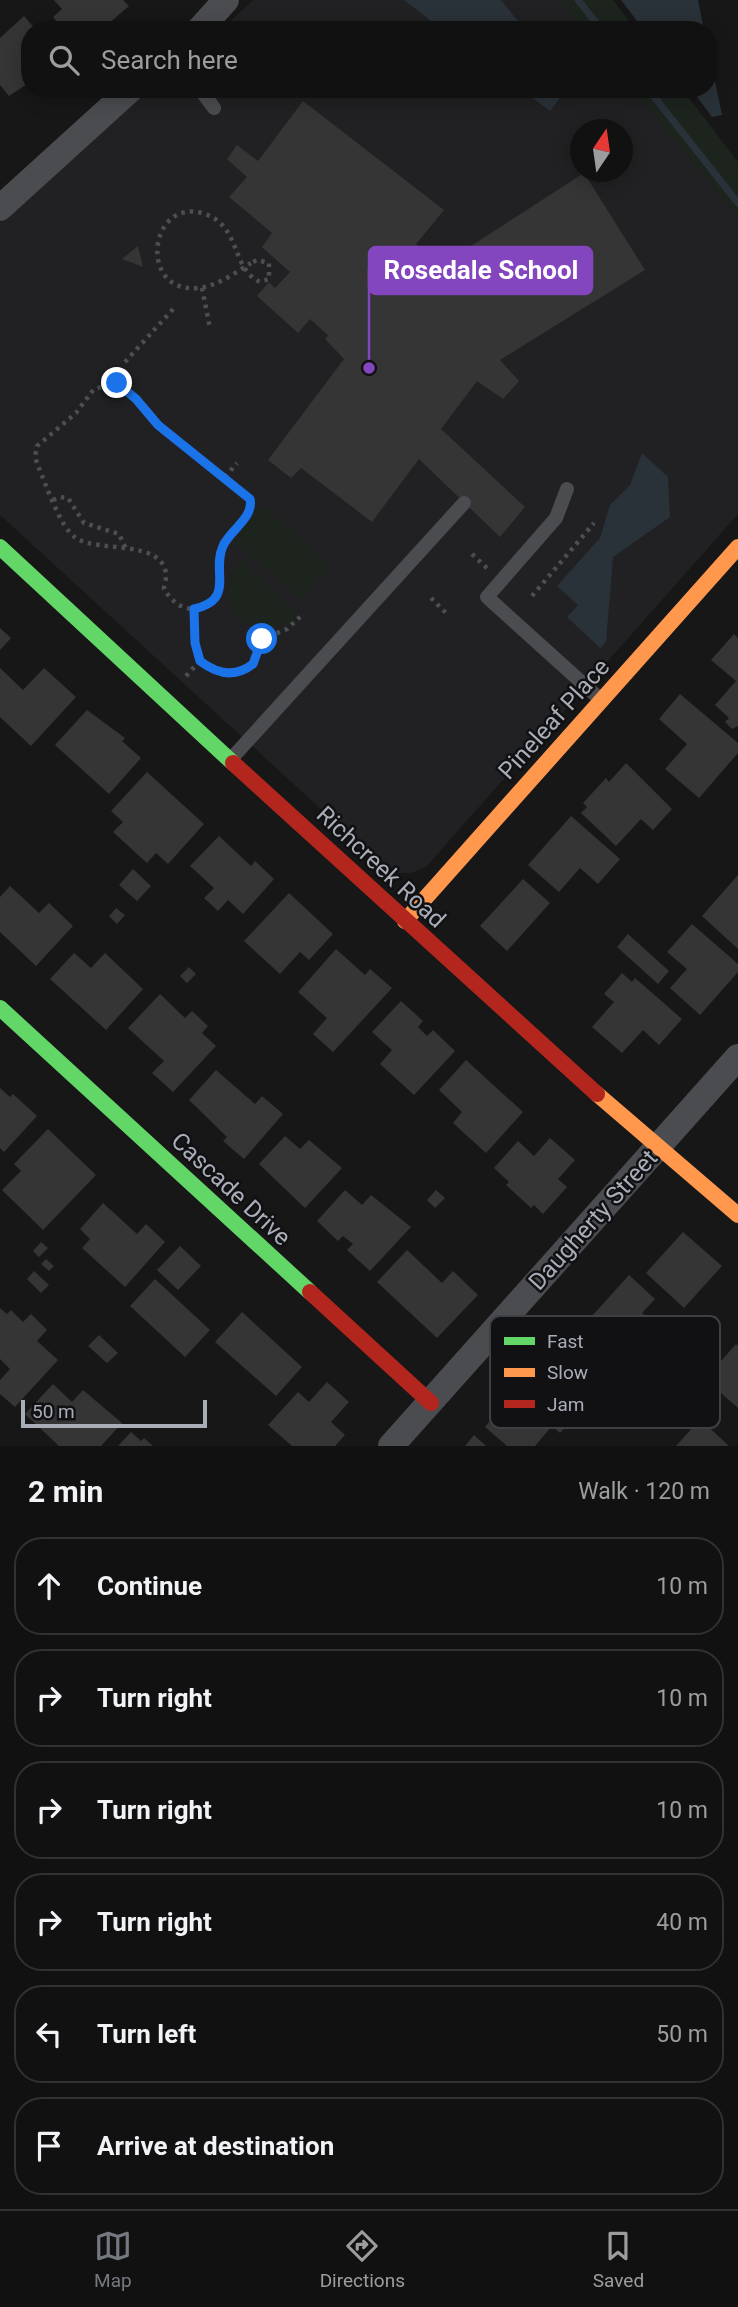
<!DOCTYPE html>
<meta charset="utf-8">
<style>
:root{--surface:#111;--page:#1a1a1a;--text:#f1f3f6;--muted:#9c9d9f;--line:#303131;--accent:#757880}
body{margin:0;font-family:Roboto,sans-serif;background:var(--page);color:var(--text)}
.compass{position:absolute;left:570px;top:119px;width:63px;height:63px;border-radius:50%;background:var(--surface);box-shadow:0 4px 18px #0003;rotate:13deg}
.scale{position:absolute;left:21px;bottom:18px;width:186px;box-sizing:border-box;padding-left:7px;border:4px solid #a8adb8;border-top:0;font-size:19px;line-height:24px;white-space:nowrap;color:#a8adb8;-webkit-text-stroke:5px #111113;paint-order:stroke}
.stop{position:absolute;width:21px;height:21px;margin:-16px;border:5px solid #1a73e8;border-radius:50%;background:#fff}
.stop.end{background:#1a73e8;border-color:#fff;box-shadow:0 2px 7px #0008}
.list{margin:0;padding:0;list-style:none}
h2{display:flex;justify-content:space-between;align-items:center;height:91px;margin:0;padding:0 28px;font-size:30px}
h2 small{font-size:23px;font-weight:400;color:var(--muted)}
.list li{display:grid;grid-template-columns:46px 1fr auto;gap:21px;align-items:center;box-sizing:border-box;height:98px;margin:0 14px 14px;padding:0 14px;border:2px solid var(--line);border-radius:28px}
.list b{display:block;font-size:26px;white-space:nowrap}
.list em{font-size:23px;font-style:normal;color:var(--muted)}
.icon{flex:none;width:38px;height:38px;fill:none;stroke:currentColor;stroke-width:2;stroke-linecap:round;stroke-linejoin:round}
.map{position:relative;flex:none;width:738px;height:1446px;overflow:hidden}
.search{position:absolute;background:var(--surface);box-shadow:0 4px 18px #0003;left:21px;right:21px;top:21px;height:77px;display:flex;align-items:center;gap:18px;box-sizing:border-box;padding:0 24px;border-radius:28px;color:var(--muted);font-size:26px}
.sheet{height:763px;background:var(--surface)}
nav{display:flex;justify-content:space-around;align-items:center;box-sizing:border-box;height:98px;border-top:2px solid var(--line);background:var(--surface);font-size:19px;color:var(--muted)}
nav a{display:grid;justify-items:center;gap:4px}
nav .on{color:var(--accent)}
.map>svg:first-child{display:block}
</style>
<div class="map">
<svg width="738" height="1446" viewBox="0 0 738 1446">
<rect width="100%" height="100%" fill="#171717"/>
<!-- built -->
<path fill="#212123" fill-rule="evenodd" d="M253 0H558L583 30H221Z
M149 89H633L738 216V514L426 867 411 873H391L384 867 0 515V222L80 146ZM580 130H622V172H580Z"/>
<!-- green -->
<path fill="#1d241e" d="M558 0H613L636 30H583Z
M633 89H682L738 162V216Z
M263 506 330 565 300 599 233 540Z
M241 561 299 614C258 654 204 605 241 561Z"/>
<!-- water -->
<path fill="#2a3239" d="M404 0H501L525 30H443Z
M621 0H698L704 30H644Z
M708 48 722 115 712 117 691 89H708Z
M521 89H567L550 111Z
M642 453 668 477 670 517 613 557 606 642 600 648 567 617 578 605 557 586 600 538 610 505 630 485Z"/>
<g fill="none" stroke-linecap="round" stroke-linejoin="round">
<!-- stream -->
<path stroke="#2a3239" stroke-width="7" d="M578 0 602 30
M648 89 738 203"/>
</g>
<!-- building -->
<path fill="#353536" d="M54 0H123L129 6 101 30H64L53 17 62 9Z
M24 16 36 30H30V82L9 96 0 85V38Z
M303 101 444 210 416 244 440 266 584 173 645 270 500 360 519 381 503 399 477 381 441 429 525 507 500 537 419 459 372 522 301 468 291 478 268 460 344 359 325 339 328 335 310 319 298 333 257 296 269 282 275 288 290 272 262 247 272 233 229 197 247 177 227 159 237 145 258 161Z
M138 246 143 267 122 259Z
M0 628 11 638 0 650Z
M734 634 738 638V726L732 729 725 722 729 718 715 705 736 681 711 660Z
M0 668 23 690 44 668 76 697 31 746 0 717Z
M680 694 738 743V753L699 798 665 769 687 744 659 719Z
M87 710 125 738 122 741 141 758 109 794 55 745Z
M626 763 672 809 653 830 641 819 616 846 581 813 587 807 583 803 606 778 609 782Z
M147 772 204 824 168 864 156 853 147 863 113 832 123 822 111 811Z
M571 816 620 859 598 884 580 868 559 892 528 865Z
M219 836 251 866 255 861 274 879 243 914 228 900 218 911 204 898 214 888 190 866Z
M133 869 151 886 137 901 119 885Z
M738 875V949L702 916Z
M523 879 550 903 507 951 480 926Z
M10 886 39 913 49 903 73 926 36 966 0 932V897Z
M289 893 333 934 309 960 300 952 280 974 244 941Z
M116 908 125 915 117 924 109 916Z
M692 924 738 964V972L700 1015 670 988 687 969 667 952Z
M628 934 669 971 658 984 617 947Z
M336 949 365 975 370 969 392 988 333 1052 313 1034 327 1018 298 992Z
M74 953 91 968 105 953 143 989 106 1030 50 979Z
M189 967 196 974 187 983 180 976Z
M622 973 632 982 635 978 682 1019 659 1045 643 1030 622 1053 592 1027 614 1002 604 994Z
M160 994 185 1018 192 1011 208 1026 202 1033 216 1046 173 1092 152 1073 164 1061 128 1028Z
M401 1001 423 1021 418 1027 427 1036 433 1030 455 1051 414 1095 380 1064 392 1050 372 1032Z
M466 1060 523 1112 486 1153 453 1123 462 1112 439 1090Z
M216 1070 255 1104 262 1096 283 1114 244 1159 223 1141 227 1137 189 1100Z
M0 1088 10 1097 13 1094 37 1116 4 1152 0 1148Z
M48 1129 96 1175 43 1230 2 1190 21 1171 14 1164Z
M285 1136 300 1149 309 1140 342 1168 305 1208 259 1164Z
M550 1138 575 1160 558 1179 567 1187 543 1214 534 1205 531 1208 506 1185 509 1182 494 1168 518 1141 534 1156Z
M345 1190 362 1205 371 1195 411 1227 370 1271 347 1250 353 1244 343 1236 338 1241 317 1221Z
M436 1190 445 1198 435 1208 427 1200Z
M103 1203 137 1234 146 1224 165 1242 125 1287 82 1248 90 1239 80 1229Z
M683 1232 722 1266 684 1308 646 1273Z
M41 1242 48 1248 39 1257 33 1251Z
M180 1246 201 1266 178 1290 157 1270Z
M407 1250 442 1283 453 1271 478 1295 437 1338 377 1282Z
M46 1259 54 1266 49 1271 41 1264Z
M34 1271 49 1285 41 1293 27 1279Z
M629 1275 655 1299 642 1313 652 1322 642 1333 633 1324 618 1340 592 1316Z
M155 1279 210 1330 185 1357 130 1306Z
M0 1308 7 1314 11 1310 23 1322 31 1314 47 1330 37 1341 58 1360 15 1407 0 1394V1380L10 1369 0 1359Z
M242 1312 302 1367 276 1396 215 1342Z
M99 1335 118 1353 107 1363 88 1346Z
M736 1344 738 1346V1408L705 1379Z
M327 1382 349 1402 331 1422 345 1435 335 1446H292L268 1425 298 1392 309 1402Z
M53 1384 72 1402 83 1390 122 1423 101 1446H59L25 1414Z
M534 1388 572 1420 560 1433 552 1426 535 1446H507L485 1427 504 1404 513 1413Z
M700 1419 729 1446H676Z
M131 1432 141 1441 144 1438 153 1446H118Z
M474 1435 486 1446H465Z"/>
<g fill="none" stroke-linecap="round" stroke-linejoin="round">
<!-- path -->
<path stroke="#4d4e52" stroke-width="4.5" stroke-dasharray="3.5 5" stroke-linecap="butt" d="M251 263C237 272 215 287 198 288 137 294 149 195 205 214 241 226 231 269 260 282L269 279V263L257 260 251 263
M202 288 210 328
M125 362 175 307
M117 383 136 399 158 425 250 499C254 517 231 529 224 544 213 564 232 608 194 609 180 609 171 600 164 589 164 584 167 578 166 574 162 539 99 553 76 538 60 528 46 484 38 466L35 457 37 446 76 413 94 389Z
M225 477 237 463
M53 500 59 497 68 498 84 523 119 534 126 549
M472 554 489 570
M532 596 594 523
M431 598 448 615
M194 609 195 643 200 661C217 674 235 678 253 664L262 639 287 629 301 616
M186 676 200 661"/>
<!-- lane -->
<path stroke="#4b4c50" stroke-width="14" d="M200 89 214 108
M567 489 556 518 487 597 600 699
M231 759 464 503"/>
<!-- street -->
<path stroke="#4b4c50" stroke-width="26" d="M199 30 226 0
M0 208 131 89
M391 1446 738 1057"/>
<!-- fast -->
<path stroke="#63d668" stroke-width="16" d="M0 547 233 763
M0 1008 310 1292"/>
<!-- slow -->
<path stroke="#ff974d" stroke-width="16" d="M405 921 738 547
M597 1094 738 1215"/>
<!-- jam -->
<path stroke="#b3261e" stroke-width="16" d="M233 763 597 1094
M310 1292 431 1403"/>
</g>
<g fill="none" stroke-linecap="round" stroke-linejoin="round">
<!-- route -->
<path stroke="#1a73e8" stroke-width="9" d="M117 383 136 399 158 425 250 499C254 518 230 530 223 546 211 572 236 599 194 609L195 643 200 661C217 674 235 678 253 664L262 639"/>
</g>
<g text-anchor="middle" stroke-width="5" stroke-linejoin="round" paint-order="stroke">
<!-- street labels -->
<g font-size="24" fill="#a8adb8" stroke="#111113">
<text transform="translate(554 719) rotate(-48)" y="8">Pineleaf Place</text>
<text transform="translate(381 867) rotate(43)" y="8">Richcreek Road</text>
<text transform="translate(231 1189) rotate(43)" y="8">Cascade Drive</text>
<text transform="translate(593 1220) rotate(-48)" y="8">Daugherty Street</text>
</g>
</g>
<!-- legend -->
<rect x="490" y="1316" width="230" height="112" rx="10" fill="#111113" stroke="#3e4045" stroke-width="2"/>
<rect x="504" y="1337" width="31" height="8" fill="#63d668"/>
<rect x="504" y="1368" width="31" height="9" fill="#ff974d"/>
<rect x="504" y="1400" width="31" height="8" fill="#b3261e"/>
<g font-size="19" fill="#a8adb8">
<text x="547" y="1348">Fast</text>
<text x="547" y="1379">Slow</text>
<text x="547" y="1411">Jam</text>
</g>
<!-- callouts -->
<path fill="none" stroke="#8446be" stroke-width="2.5" d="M369 368L369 270"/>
<circle fill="#8446be" stroke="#111113" stroke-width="2.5" cx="369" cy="368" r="7"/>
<rect fill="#8446be" stroke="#8446be" stroke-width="2.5" x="369" y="247" width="223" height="47" rx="7"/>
<g font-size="26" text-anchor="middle" font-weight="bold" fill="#fff">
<text x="481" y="279">Rosedale School</text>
</g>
</svg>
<svg class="compass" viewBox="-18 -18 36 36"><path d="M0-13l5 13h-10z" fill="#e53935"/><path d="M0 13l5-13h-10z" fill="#9c9d9f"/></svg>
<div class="scale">50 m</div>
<div class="stop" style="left:262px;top:639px"></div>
<div class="stop end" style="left:117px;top:383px"></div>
<div class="search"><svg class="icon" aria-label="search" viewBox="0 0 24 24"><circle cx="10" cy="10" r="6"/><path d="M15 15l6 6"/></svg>Search here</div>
</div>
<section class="sheet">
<h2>2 min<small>Walk · 120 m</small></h2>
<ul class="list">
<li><svg class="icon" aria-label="ahead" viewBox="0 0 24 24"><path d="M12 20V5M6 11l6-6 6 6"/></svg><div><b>Continue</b></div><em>10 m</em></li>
<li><svg class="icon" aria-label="right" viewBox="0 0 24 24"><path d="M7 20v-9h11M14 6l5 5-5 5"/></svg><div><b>Turn right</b></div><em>10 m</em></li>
<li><svg class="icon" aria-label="right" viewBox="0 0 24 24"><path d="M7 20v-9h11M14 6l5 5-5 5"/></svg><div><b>Turn right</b></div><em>10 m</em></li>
<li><svg class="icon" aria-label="right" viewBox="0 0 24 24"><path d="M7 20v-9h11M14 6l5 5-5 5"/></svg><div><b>Turn right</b></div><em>40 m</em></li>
<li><svg class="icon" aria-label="left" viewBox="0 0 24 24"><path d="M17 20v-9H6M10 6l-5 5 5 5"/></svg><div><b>Turn left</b></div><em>50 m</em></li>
<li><svg class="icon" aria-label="arrive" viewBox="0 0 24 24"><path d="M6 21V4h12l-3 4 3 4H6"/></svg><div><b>Arrive at destination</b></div></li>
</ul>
</section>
<nav>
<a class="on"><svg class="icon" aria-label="map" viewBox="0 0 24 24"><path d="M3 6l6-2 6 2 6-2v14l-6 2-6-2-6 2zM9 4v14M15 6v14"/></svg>Map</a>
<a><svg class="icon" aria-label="directions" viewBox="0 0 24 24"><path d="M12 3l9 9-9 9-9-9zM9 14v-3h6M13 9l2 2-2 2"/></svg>Directions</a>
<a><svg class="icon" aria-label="saved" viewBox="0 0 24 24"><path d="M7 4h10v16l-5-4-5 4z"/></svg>Saved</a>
</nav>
